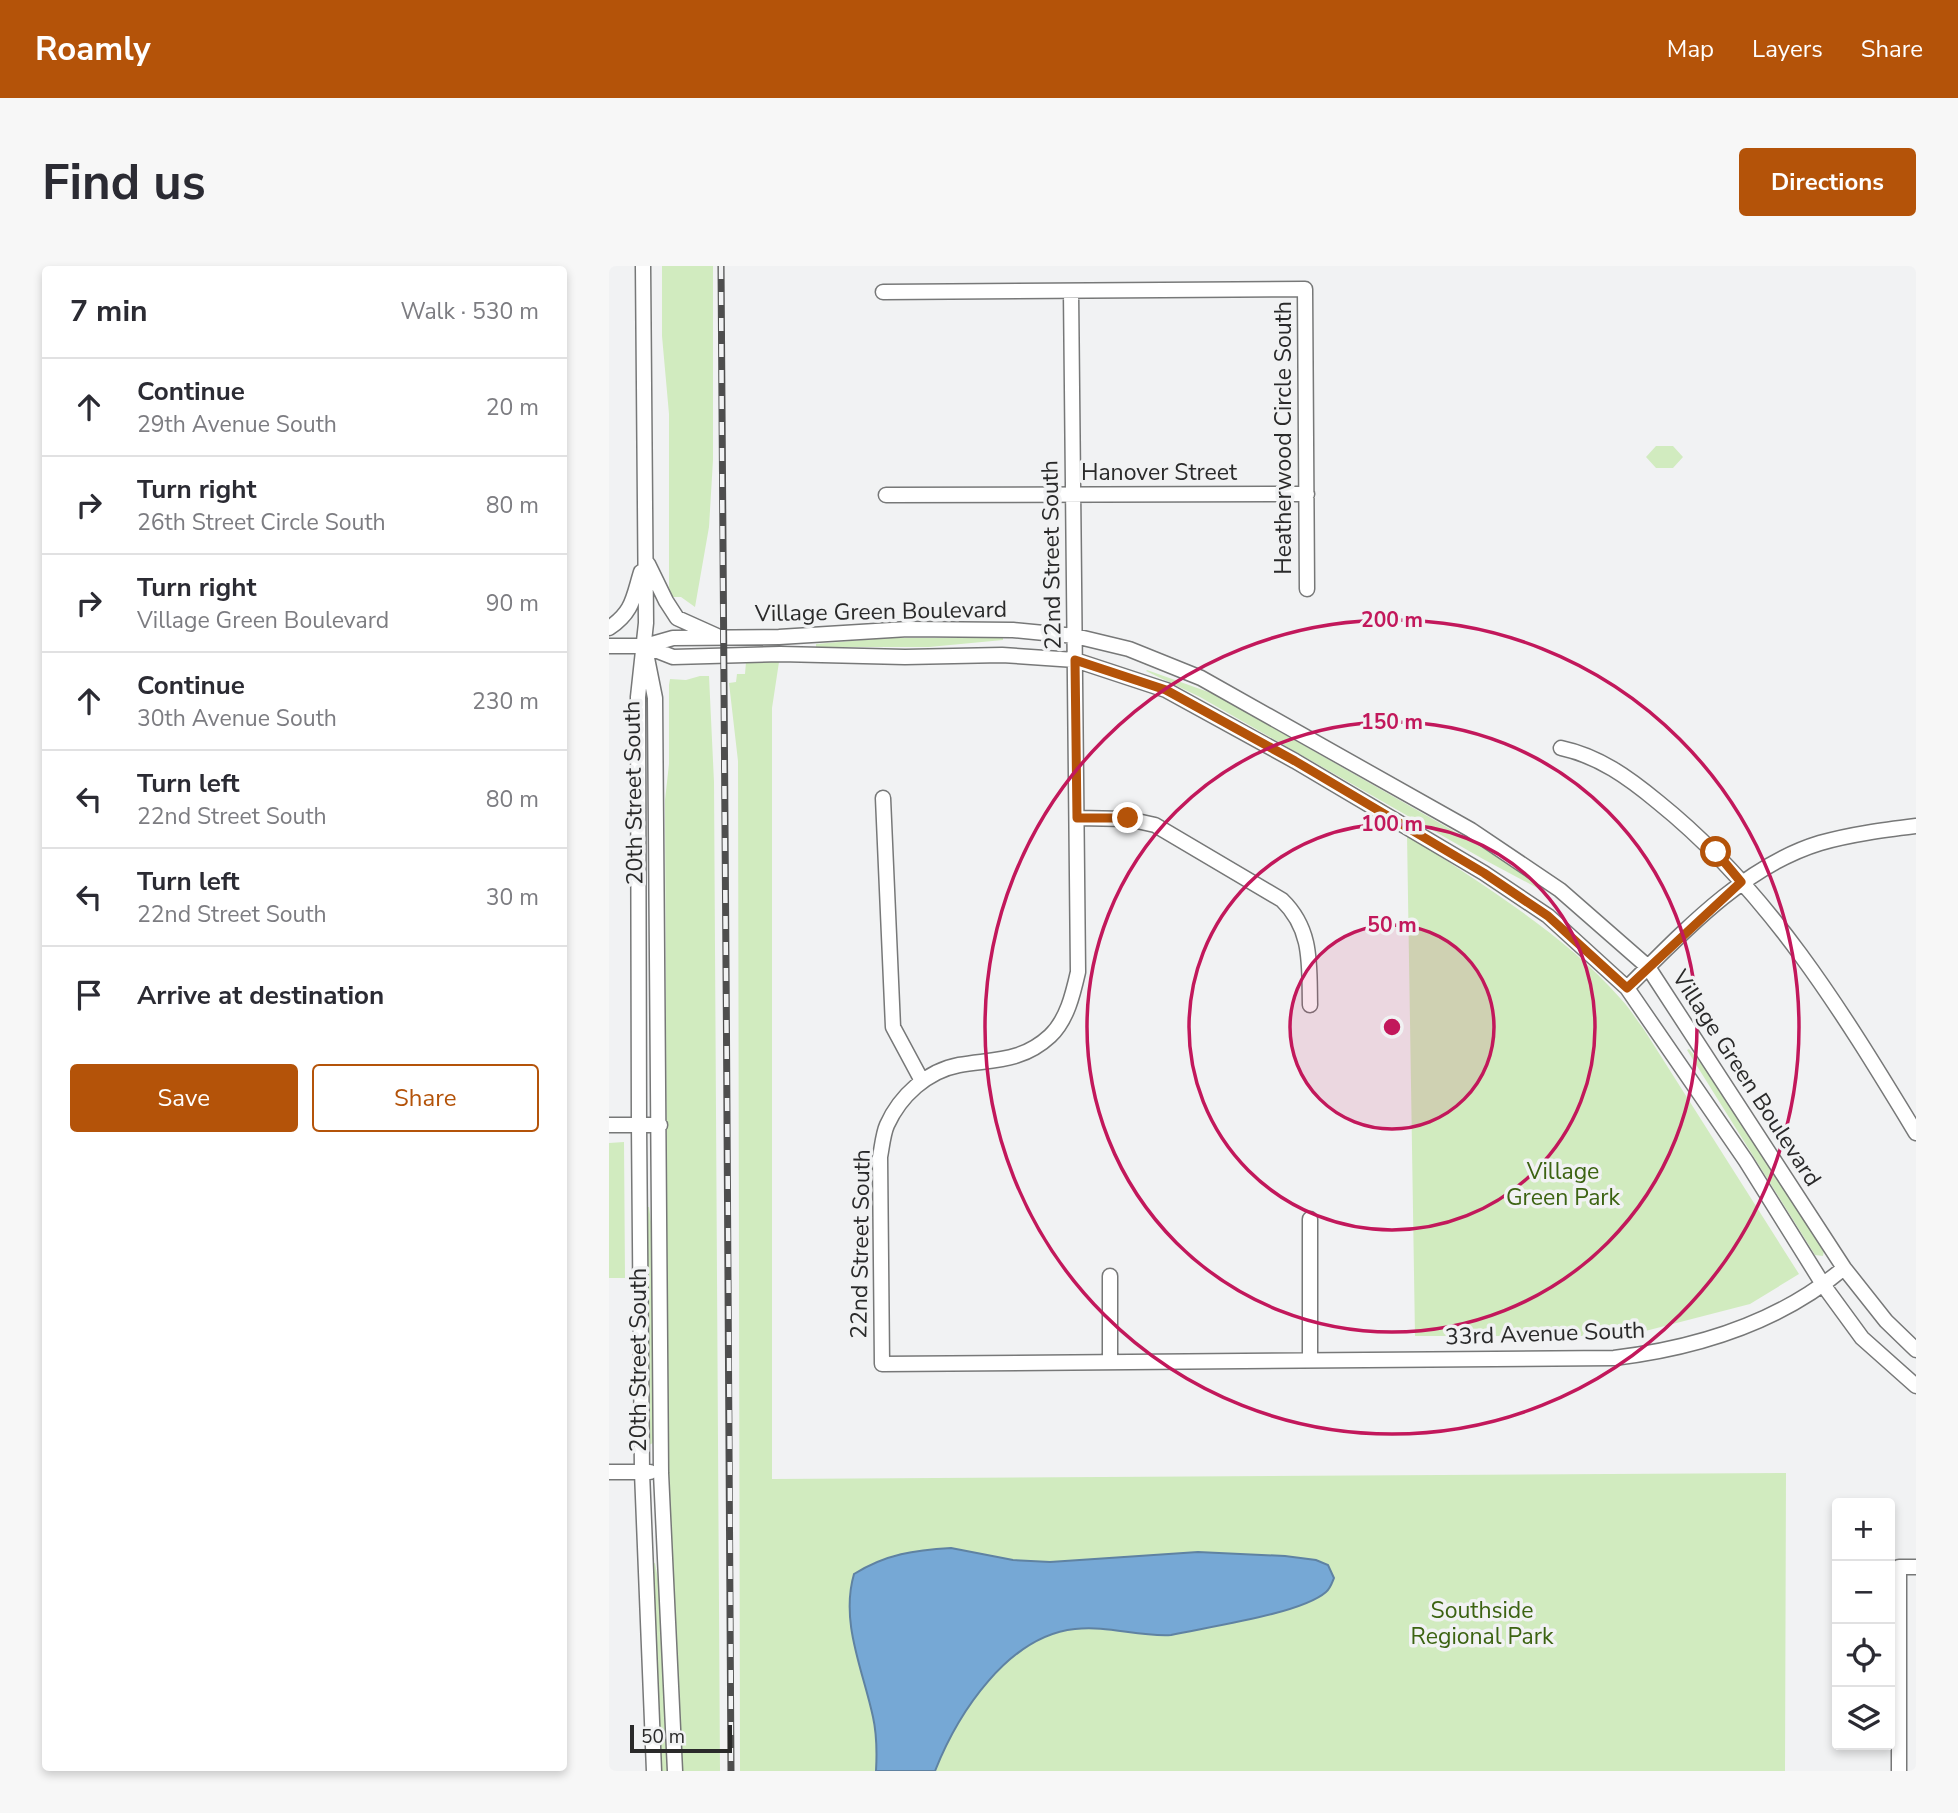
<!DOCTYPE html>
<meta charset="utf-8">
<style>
:root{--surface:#fff;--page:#f7f7f7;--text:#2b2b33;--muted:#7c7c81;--line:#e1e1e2;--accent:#b45309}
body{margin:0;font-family:"Nunito Sans",sans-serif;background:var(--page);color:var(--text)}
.controls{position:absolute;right:21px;bottom:21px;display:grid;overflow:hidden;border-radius:7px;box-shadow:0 4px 10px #0003}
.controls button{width:63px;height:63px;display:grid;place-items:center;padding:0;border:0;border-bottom:2px solid var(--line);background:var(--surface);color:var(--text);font:35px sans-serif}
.scale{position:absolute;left:21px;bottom:18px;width:102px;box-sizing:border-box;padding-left:7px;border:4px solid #2a2a2a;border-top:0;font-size:19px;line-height:24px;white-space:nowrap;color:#2a2a2a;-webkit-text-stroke:5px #f1f2f3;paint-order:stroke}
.stop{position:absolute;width:21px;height:21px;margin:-16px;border:5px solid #b45309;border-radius:50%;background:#fff}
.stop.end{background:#b45309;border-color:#fff;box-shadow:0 2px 7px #0008}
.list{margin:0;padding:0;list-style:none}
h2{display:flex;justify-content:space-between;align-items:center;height:91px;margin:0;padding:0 28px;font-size:30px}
h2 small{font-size:23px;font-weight:400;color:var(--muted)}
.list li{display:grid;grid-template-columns:46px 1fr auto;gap:21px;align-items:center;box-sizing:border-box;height:98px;padding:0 28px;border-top:2px solid var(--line)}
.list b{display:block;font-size:26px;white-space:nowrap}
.list p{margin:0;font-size:23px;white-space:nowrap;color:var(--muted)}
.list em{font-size:23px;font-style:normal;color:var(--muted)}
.actions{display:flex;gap:14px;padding:21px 28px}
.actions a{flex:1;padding:16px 0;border:2px solid var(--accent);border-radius:7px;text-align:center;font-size:24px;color:var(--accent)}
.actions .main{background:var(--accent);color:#fff}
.icon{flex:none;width:38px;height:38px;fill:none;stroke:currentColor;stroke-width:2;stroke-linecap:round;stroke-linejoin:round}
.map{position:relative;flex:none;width:1307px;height:1505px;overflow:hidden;border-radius:7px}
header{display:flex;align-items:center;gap:42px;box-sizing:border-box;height:98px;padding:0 35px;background:var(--accent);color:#fff}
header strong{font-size:33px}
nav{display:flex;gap:38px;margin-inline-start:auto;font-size:24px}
.intro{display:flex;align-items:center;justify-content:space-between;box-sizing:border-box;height:168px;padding:0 42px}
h1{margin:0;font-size:49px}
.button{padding:18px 32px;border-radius:7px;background:var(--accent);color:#fff;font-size:24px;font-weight:700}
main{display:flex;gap:42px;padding:0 42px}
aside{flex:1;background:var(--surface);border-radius:7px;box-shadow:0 4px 10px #0003}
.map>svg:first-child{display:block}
</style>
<header>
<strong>Roamly</strong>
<nav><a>Map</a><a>Layers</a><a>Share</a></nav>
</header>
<div class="intro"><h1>Find us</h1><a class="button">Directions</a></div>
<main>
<aside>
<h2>7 min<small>Walk · 530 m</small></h2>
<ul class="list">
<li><svg class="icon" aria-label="ahead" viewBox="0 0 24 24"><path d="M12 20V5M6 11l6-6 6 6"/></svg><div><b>Continue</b><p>29th Avenue South</p></div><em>20 m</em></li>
<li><svg class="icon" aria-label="right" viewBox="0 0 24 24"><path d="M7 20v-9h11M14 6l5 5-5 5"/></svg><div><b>Turn right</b><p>26th Street Circle South</p></div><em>80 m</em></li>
<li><svg class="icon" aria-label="right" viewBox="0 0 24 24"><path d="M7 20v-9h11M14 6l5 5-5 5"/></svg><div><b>Turn right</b><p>Village Green Boulevard</p></div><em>90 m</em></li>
<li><svg class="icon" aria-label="ahead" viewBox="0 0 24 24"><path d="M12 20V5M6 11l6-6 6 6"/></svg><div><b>Continue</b><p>30th Avenue South</p></div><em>230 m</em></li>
<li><svg class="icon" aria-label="left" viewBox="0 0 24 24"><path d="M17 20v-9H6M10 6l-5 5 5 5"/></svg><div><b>Turn left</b><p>22nd Street South</p></div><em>80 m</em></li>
<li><svg class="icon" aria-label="left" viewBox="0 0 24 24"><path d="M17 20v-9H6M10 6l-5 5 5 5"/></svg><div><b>Turn left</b><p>22nd Street South</p></div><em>30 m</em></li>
<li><svg class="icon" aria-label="arrive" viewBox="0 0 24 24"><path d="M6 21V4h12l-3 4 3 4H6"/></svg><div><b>Arrive at destination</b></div></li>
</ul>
<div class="actions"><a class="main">Save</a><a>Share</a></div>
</aside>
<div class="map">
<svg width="1307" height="1505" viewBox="0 0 1307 1505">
<rect width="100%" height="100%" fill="#f1f2f3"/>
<!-- green -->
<path fill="#d1ebbf" d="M53 0H104V194L100 261 86 341 72 331H63L60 321V148L53 70Z
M1047 180H1064L1074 191 1064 202H1047L1037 191Z
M276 372H394V374L320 381H207V378Z
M137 396H170L163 442V1213L1177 1207 1176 1505H131L129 495 120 417 127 416 128 408H136Z
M538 404 605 428 897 595 936 623 934 625 874 593 591 431 537 405Z
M91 410H100L105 516 111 1505H73L59 1204 56 534 60 498V419L61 413 77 414Z
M798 568C869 617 954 666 1011 732 1020 741 1026 752 1034 762L1190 1008 1141 1038 1017 1070H806Z
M1080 783 1108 816 1215 984 1214 990 1206 989 1078 784Z
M15 876 16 1012H0V877Z
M36 941H40L47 994 46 1176 40 1179 38 1177Z
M46 1297 54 1341 61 1505H51L42 1298Z"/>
<!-- water -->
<path fill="#76a8d5" stroke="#5f82a2" stroke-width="2" d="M342 1282 404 1294 441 1296 589 1286 676 1290 707 1294 719 1299 725 1312C723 1317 721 1323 717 1326 692 1348 598 1361 562 1369 530 1371 498 1359 466 1363 399 1370 349 1447 326 1505H267C268 1487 268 1469 264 1451 254 1404 231 1356 245 1308 277 1288 306 1284 342 1282Z"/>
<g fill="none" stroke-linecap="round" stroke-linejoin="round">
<defs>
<path id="minor" d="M34 0 37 357 29 431 30 859 33 1206 45 1505
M462 25 469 706C464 728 458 754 441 770 413 796 385 793 350 799 318 805 291 830 278 859 274 868 273 881 271 891L273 1098 1005 1092C1088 1082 1170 1057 1235 1002
M274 26 696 23 698 323
M277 229 698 228
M39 298 57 335 68 352 108 370
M0 362C24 346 24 332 32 306
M0 380H36L64 391 171 388 296 391 393 389 466 394 557 424 686 495 875 607 939 650 1018 722 1137 895 1215 1020 1253 1072 1307 1120
M36 380 64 372 170 371 299 363 404 364 466 370 520 383 592 412 862 564 951 624 1039 701 1235 1002 1277 1055 1307 1084
M38 392 46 432 52 1207 66 1505
M952 482C990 490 1020 512 1049 536 1161 626 1234 747 1307 867
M274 532 284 761 313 815
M468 552 519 553 546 559 673 634C704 664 700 699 701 739
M1018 722C1073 667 1135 600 1211 577 1243 568 1275 564 1307 560
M0 859H51
M701 953V1094
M501 1010V1095
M0 1206H41
M1290 1505V1301H1307"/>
</defs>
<!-- minor casing -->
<use href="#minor" stroke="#777878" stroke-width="17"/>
<!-- minor -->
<use href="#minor" stroke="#fff" stroke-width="14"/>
<defs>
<path id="rail" d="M112 0C114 502 121 1003 122 1505"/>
</defs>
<!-- rail casing -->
<use href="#rail" stroke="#4e4e4e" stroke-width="7"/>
<!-- rail -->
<use href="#rail" stroke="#f1f2f3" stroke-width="4.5" stroke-dasharray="13" stroke-linecap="butt"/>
</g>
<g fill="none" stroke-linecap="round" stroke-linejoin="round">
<!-- route -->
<path stroke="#b45309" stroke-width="9" d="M519 552H468L466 394 557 424 686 495 875 607 939 650 1018 722 1132 616 1107 586"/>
</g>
<!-- distance rings -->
<circle cx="783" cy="761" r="102" fill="#c2185b" fill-opacity=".12"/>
<g fill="none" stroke="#c2185b" stroke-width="3.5">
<circle cx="783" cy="761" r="102"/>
<circle cx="783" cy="761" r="203"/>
<circle cx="783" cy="761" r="305"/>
<circle cx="783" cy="761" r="407"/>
</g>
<g text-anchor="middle" stroke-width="7" stroke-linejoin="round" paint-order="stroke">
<!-- street labels -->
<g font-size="23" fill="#2a2a2a" stroke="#f1f2f3">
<text transform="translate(674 172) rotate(-90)" y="8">Heatherwood Circle South</text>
<text x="550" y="214">Hanover Street</text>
<text transform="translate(442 289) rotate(-91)" y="8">22nd Street South</text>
<text transform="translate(272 345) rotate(-1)" y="8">Village Green Boulevard</text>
<text transform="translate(24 527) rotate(-91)" y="8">20th Street South</text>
<text transform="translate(1138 812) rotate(57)" y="8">Village Green Boulevard</text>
<text transform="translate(251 978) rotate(-89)" y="8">22nd Street South</text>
<text transform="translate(936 1067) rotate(-2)" y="8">33rd Avenue South</text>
<text transform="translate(29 1094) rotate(-90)" y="8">20th Street South</text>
</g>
<!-- park labels -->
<g font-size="23" fill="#3c6312" stroke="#f1f2f3">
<text x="954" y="913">Village<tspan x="954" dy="26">Green Park</tspan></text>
<text x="873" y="1352">Southside<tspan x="873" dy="26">Regional Park</tspan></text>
</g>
</g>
<circle cx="783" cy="761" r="10" fill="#c2185b" stroke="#f1f2f3" stroke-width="3.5"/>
<g font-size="21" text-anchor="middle" font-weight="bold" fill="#c2185b" stroke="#f1f2f3" stroke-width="7" stroke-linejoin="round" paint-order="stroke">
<text x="783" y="361">200 m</text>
<text x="783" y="463">150 m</text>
<text x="783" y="565">100 m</text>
<text x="783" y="666">50 m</text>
</g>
</svg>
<div class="controls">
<button>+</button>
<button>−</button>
<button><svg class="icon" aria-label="locate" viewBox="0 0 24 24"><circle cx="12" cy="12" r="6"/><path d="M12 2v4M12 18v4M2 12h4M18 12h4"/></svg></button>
<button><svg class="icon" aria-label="layers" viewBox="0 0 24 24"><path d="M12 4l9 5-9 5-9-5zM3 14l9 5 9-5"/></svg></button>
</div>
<div class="scale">50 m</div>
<div class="stop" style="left:1107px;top:586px"></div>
<div class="stop end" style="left:519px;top:552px"></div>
</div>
</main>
